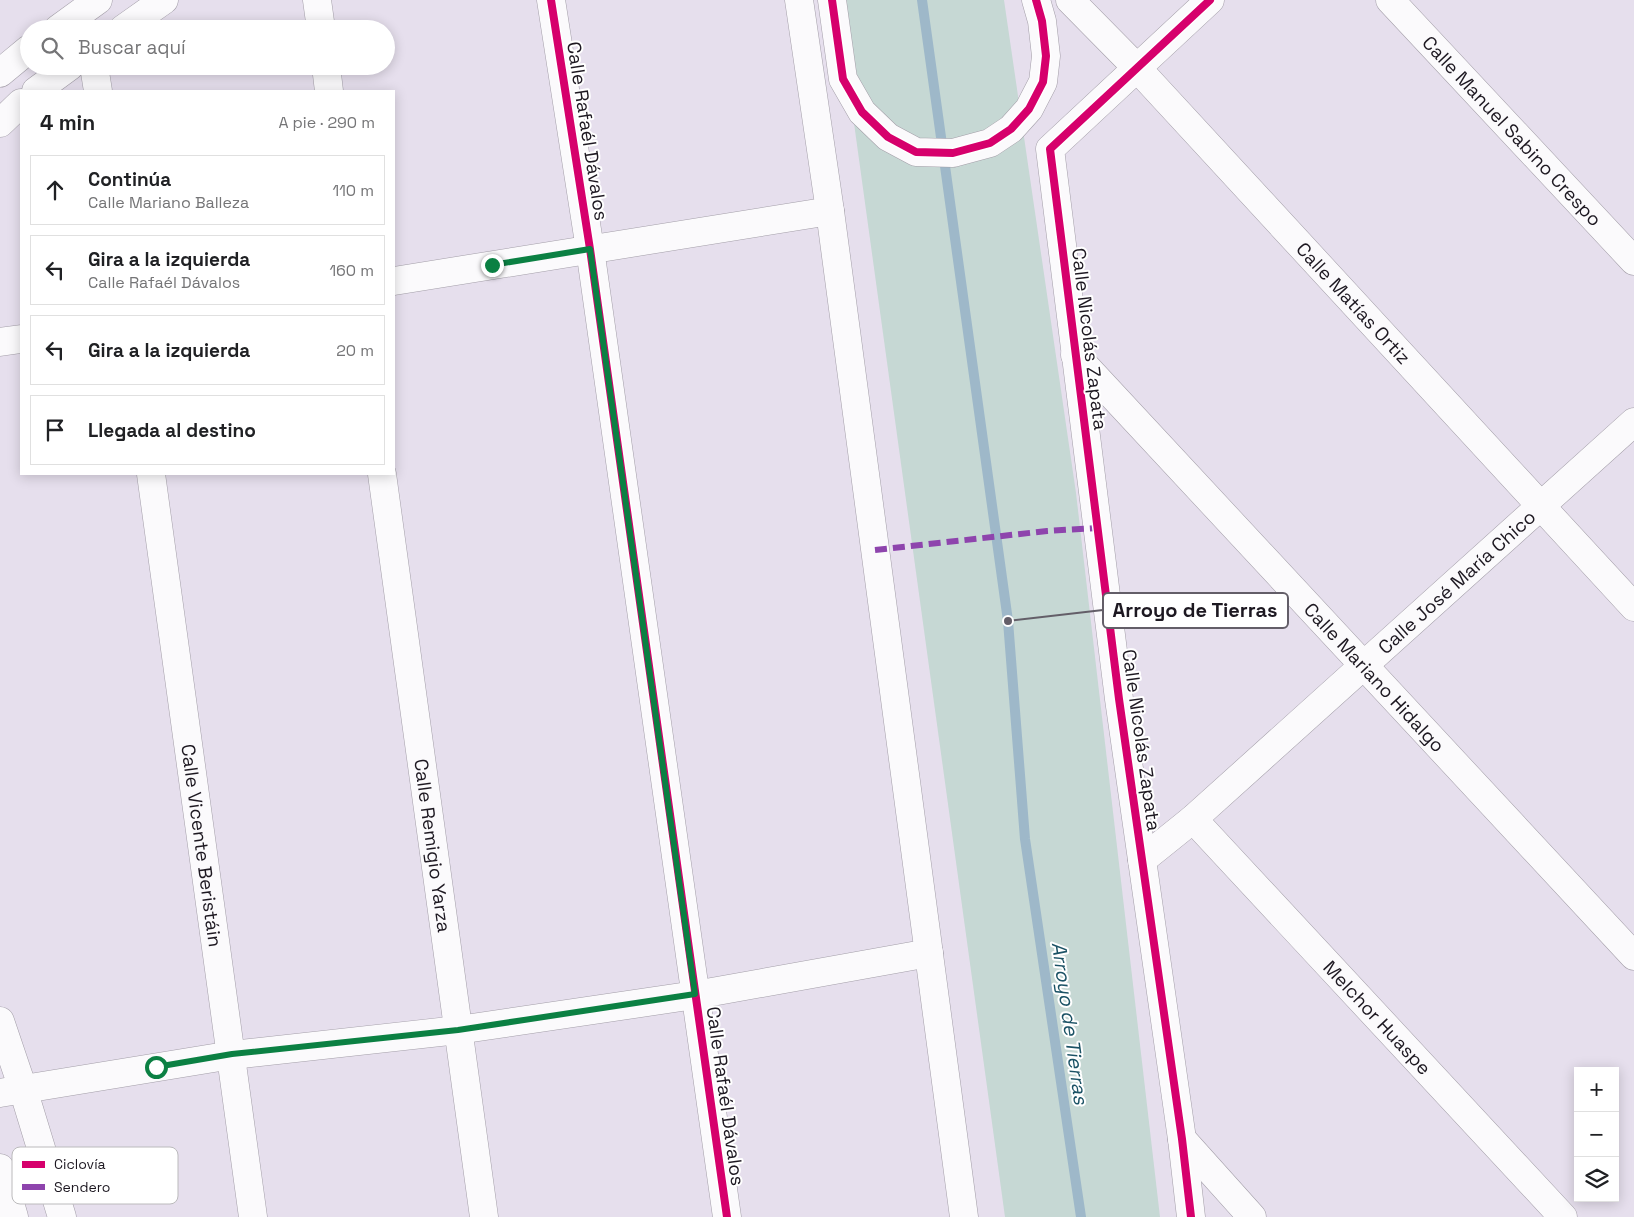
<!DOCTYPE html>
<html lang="es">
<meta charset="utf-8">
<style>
:root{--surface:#fff;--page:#f6f6f6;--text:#202124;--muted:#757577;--line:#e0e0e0}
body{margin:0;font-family:"Space Grotesk",sans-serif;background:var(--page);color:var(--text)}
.controls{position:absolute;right:15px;bottom:15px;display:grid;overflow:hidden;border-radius:0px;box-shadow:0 2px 12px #0003}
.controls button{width:45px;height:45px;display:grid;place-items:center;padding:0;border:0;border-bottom:1px solid var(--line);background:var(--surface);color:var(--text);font:25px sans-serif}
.stop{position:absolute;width:15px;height:15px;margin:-11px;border:4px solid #0b8043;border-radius:50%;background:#fff}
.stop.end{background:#0b8043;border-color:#fff;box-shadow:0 1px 5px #0008}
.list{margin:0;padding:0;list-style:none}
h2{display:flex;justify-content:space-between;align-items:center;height:65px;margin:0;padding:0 20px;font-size:21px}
h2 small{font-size:16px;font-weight:400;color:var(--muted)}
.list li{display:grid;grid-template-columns:32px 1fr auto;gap:15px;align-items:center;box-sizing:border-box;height:70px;margin:0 10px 10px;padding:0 10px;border:1px solid var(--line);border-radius:0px}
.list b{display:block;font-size:19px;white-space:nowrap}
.list p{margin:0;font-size:16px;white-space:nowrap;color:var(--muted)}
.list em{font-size:16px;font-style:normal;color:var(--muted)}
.icon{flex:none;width:28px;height:28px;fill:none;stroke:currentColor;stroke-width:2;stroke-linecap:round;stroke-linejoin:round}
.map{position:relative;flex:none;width:1634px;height:1217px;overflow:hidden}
.search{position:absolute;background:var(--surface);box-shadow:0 2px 12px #0003;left:20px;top:20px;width:375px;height:55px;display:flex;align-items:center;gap:12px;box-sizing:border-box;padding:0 18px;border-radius:28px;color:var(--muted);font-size:19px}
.panel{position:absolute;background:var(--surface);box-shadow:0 2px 12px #0003;left:20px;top:90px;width:375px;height:385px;border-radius:0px}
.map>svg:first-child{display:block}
</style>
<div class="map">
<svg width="1634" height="1217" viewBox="0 0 1634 1217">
<rect width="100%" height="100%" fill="#e6dfed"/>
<!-- green -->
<path fill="#c6d8d4" d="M837 0H1004L1076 493 1160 1217H1005Z"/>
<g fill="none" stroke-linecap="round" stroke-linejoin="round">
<!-- stream -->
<path stroke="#9eb8c9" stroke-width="10" d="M922 0 1008 621 1025 839 1081 1217"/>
<defs>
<g id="minor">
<path d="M317 0 321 29"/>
<path d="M551 0 590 249 727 1217"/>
<path d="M799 0 830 211 964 1217"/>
<path d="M832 0 843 79 862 112 888 137 916 152 953 153 990 143 1011 129 1029 109 1043 82 1046 56 1042 21 1036 0"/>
<path id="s1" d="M1070 0 1137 68 1634 607"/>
<path id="s2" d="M1390 0 1634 261"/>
<path d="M58 29 98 0"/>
<path d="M123 29 164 0"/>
<path d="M94 66 98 91"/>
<path d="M326 66 329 91"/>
<path d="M0 73 29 49"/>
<path d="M36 91 70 66"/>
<path d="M0 123 21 103"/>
<path d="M394 281 830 211"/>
<path d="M0 342 21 339"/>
<path id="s3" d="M1075 355 1634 956"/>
<path id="s4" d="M151 474 253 1217"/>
<path id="s5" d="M382 474 484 1217"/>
<path id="s6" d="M1193 819 1563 1217"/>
<path id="s7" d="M1142 860 1193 819 1634 422"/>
<path d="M0 1021 23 1089 62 1217"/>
<path d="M0 1093 232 1055 458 1030 695 995 929 953"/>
<path d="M1182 1139 1252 1217"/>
<path d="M0 1168 14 1217"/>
<path d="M1191 1217 1182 1139 1119 699 1050 149 1210 0"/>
</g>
</defs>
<!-- minor casing -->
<use href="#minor" stroke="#a39ea8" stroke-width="29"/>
<!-- minor -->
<use href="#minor" stroke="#fbfafc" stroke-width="28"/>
<!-- quiet -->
<path stroke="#8e44ad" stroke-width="6" stroke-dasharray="12 6" stroke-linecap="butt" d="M875 550 1047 531 1097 528"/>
<defs>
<path id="cycleway" d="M551 0 590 249 727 1217
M832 0 843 79 862 112 888 137 916 152 953 153 990 143 1011 129 1029 109 1043 82 1046 56 1042 21 1036 0
M1191 1217 1182 1139 1119 699 1050 149 1210 0"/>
</defs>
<!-- cycleway casing -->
<use href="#cycleway" stroke="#fff" stroke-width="11"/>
<!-- cycleway -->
<use href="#cycleway" stroke="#d6006c" stroke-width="8"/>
</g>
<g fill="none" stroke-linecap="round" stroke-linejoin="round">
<!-- route -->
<path stroke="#0b8043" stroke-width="6" d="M156 1067 232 1054 458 1030 695 994 590 249 492 265"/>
</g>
<g text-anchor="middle" stroke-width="4" stroke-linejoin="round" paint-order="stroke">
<!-- street labels -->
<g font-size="19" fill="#1d1821" stroke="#fff">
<text dy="7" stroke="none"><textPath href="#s2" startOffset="179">Calle Manuel Sabino Crespo</textPath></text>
<text transform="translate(588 131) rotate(81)" y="7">Calle Rafaél Dávalos</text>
<text dy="7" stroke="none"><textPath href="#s1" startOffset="415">Calle Matías Ortiz</textPath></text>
<text transform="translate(1090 339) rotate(83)" y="7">Calle Nicolás Zapata</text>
<text dy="7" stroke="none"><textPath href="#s7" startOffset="420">Calle José María Chico</textPath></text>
<text dy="7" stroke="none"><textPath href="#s3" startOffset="440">Calle Mariano Hidalgo</textPath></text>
<text transform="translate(1142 740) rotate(82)" y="7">Calle Nicolás Zapata</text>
<text dy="7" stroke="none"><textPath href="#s4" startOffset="375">Calle Vicente Beristáin</textPath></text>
<text dy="7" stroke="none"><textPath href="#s5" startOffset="375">Calle Remigio Yarza</textPath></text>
<text dy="7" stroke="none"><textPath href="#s6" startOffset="271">Melchor Huaspe</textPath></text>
<text transform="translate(726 1096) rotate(82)" y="7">Calle Rafaél Dávalos</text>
</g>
<!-- water labels -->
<g font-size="20" font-style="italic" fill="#1b5265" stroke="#fff">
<text transform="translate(1070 1023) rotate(82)" y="7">Arroyo de Tierras</text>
</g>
</g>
<!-- legend -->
<rect x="12" y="1147" width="166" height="57" rx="8" fill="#fff" stroke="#bbbabc" stroke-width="1"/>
<rect x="22" y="1161" width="23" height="7" fill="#d6006c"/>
<rect x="22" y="1184" width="23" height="6" fill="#8e44ad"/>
<g font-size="14" fill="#1d1821">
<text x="54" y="1169">Ciclovía</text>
<text x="54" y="1192">Sendero</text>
</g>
<!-- callouts -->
<path fill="none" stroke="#635e68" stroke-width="2" d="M1008 621L1103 610"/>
<circle fill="#635e68" stroke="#fff" stroke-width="2" cx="1008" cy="621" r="5"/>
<rect fill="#fff" stroke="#635e68" stroke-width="2" x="1103" y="593" width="185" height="35" rx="5"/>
<g font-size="20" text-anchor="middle" font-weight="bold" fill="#1d1821">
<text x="1195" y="617">Arroyo de Tierras</text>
</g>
</svg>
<div class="controls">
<button>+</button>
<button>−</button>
<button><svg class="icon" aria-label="layers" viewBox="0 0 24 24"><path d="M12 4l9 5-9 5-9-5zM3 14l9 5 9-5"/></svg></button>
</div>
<div class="stop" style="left:156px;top:1067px"></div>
<div class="stop end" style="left:492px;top:265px"></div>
<div class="search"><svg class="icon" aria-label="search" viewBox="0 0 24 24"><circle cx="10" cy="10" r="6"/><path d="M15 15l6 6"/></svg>Buscar aquí</div>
<section class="panel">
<h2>4 min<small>A pie · 290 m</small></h2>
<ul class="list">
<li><svg class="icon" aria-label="ahead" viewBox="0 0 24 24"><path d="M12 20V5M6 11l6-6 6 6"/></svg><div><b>Continúa</b><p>Calle Mariano Balleza</p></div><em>110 m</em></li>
<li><svg class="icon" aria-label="left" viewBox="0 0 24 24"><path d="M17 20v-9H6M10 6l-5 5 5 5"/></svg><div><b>Gira a la izquierda</b><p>Calle Rafaél Dávalos</p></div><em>160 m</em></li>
<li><svg class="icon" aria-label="left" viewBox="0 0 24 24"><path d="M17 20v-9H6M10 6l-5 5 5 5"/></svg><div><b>Gira a la izquierda</b></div><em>20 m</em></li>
<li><svg class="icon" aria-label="arrive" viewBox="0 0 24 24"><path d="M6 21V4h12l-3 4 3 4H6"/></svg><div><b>Llegada al destino</b></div></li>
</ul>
</section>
</div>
